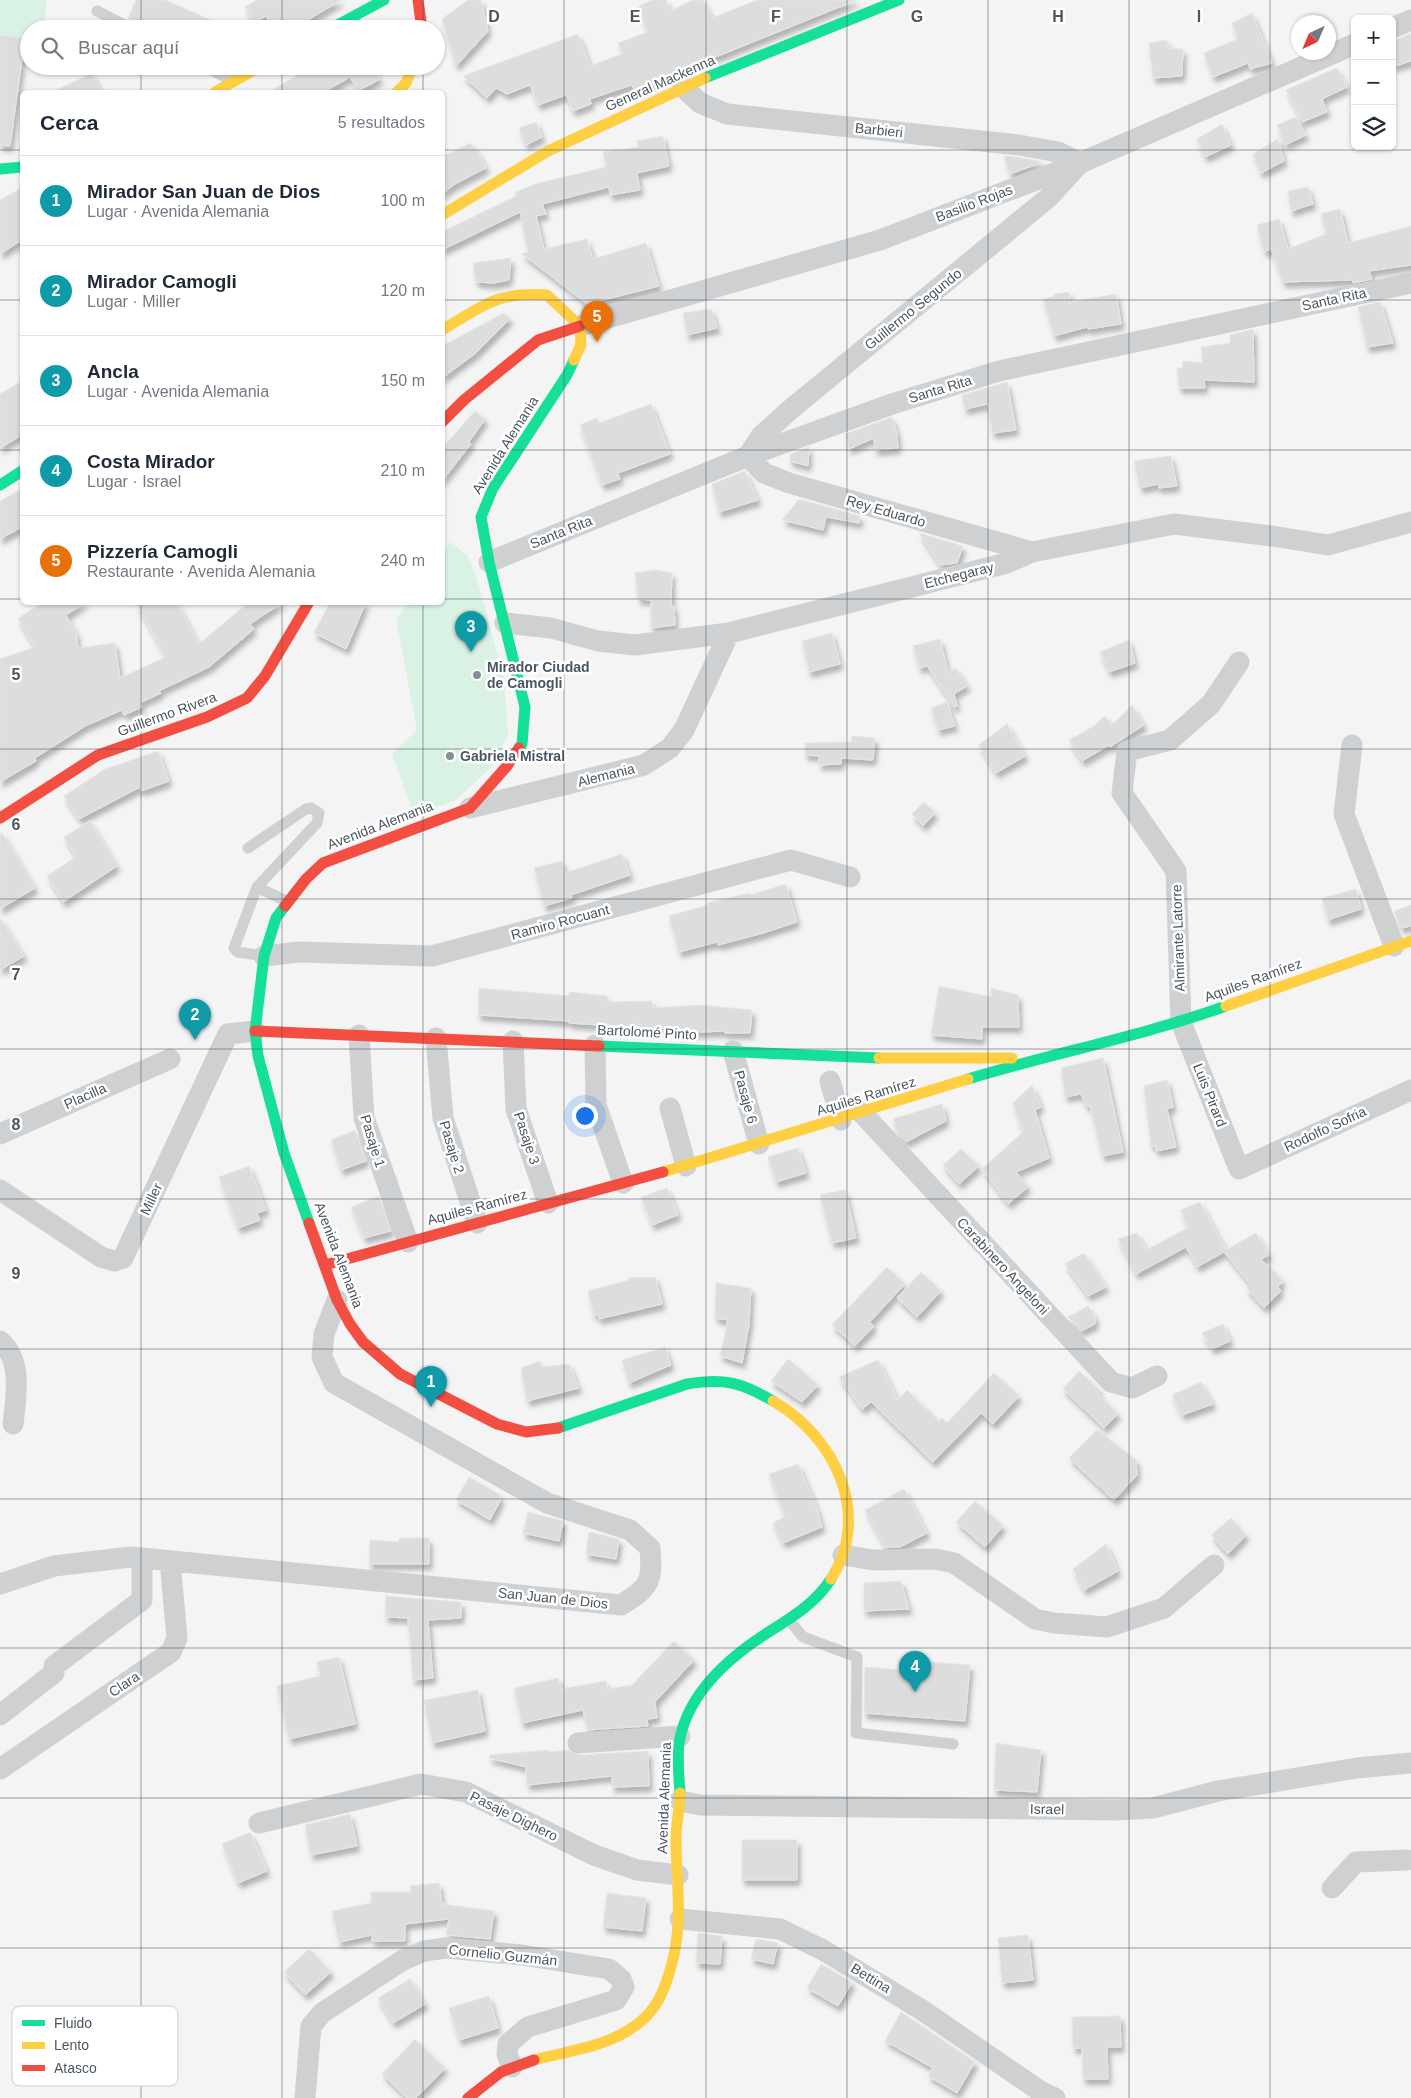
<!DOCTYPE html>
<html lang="es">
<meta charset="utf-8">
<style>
:root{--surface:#fff;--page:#f2f2f3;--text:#1f2937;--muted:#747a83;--line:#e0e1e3;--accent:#868d94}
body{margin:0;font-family:Arial,sans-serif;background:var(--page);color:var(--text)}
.controls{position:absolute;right:15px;top:15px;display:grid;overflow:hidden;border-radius:8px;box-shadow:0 1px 4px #0004}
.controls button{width:45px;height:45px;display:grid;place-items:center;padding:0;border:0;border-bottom:1px solid var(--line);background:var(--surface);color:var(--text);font:25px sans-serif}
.compass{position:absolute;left:1291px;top:15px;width:45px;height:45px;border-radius:50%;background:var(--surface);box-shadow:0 1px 4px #0004;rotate:224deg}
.you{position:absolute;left:584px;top:1115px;width:18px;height:18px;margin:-12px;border:4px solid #fff;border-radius:50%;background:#1a73e8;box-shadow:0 0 0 8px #1a73e833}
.badge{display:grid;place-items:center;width:32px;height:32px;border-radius:50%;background:var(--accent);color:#fff;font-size:16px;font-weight:700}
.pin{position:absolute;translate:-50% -41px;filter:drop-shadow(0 1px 2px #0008)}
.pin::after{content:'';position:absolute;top:26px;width:18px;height:15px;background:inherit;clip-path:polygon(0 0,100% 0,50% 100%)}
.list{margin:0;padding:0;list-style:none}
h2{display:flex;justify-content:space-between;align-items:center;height:65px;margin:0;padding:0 20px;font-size:21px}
h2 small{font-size:16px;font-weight:400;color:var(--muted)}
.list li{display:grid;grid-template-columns:32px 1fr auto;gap:15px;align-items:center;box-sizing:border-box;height:90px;padding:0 20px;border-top:1px solid var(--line)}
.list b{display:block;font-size:19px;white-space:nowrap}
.list p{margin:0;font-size:16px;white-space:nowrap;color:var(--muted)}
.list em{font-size:16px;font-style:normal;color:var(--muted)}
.icon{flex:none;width:28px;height:28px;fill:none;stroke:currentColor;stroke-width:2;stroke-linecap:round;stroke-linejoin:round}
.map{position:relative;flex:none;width:1411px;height:2098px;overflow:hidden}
.search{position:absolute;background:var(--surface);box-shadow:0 1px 4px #0004;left:20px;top:20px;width:425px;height:55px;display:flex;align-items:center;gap:12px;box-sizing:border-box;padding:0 18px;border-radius:28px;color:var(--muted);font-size:19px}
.panel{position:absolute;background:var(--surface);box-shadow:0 1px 4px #0004;left:20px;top:90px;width:425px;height:515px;border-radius:8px}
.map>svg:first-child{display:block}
</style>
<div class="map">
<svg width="1411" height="2098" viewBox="0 0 1411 2098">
<defs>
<filter id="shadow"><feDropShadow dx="3" dy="5.5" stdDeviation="2.5" flood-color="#0004"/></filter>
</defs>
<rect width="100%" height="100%" fill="#f4f4f4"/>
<!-- green -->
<path fill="#d9f2e3" d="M0 0H47L44 29H29V45L0 46Z
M450 542 467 555 476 576 504 678 508 735 490 768 455 801 414 815 392 754 417 730 396 619 408 603 442 602 443 553Z"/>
<!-- building -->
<path fill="#ddddde" stroke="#e5e6e7" filter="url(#shadow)" d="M136 0H165L231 29H139L136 23 128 18Z
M257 0H341L293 29H274L266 16 254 23 245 7Z
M468 0H481L488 31 456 66 442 19Z
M652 0H666L671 11 693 0H703L712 18 757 0H857L718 56 696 62 697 65 635 92 632 85 590 99 591 104 573 111 566 95 538 105 530 85 507 94 496 88 487 98 463 76 578 34 590 66 622 54 618 43 648 32 637 7Z
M1252 13 1272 63 1250 69 1248 63 1213 77 1204 53 1238 39 1232 23Z
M1411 34V61L1392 67V41Z
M0 35 25 38 10 146 0 145Z
M1167 40 1168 48 1183 49 1182 76 1153 78 1149 43Z
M313 66H372L380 79 358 91 350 77 324 92H269Z
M1337 68 1347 87 1322 99 1327 112 1302 122 1286 90Z
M92 73 101 92H52Z
M1296 117 1306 135 1285 145 1277 125Z
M536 122 542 137 526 145 519 128Z
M1222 124 1231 145 1205 157 1197 139Z
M663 136 669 166 637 173 640 190 610 195 609 187 542 204 546 214 536 216 544 249 587 239 593 259 646 243 659 286 587 304 522 254 528 252 520 212 442 250V232L516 196V192L535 184 606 167 603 152 638 147 637 141Z
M1278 139 1284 161 1261 173 1253 154Z
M470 143 479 153 486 168 455 184 442 194V157Z
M1004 156 1017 157 1043 162 1010 174Z
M1308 187 1313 204 1291 211 1288 191Z
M22 188V240L0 254V200Z
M1340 209 1348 243 1411 226V265L1369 271 1372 279 1353 283 1352 280 1283 282 1271 249 1264 252 1257 225 1279 219 1288 249 1326 234 1321 214Z
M511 258 509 280 494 283 476 282 473 263Z
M1069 292 1070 302 1116 294 1121 324 1088 329 1087 327 1054 336 1043 299 1052 297 1055 294Z
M1380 302 1393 343 1367 347 1358 307Z
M711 309 717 328 687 335 683 313Z
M504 313 510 319 476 353 442 378V346Z
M1253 329 1254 382 1204 380 1205 388H1179L1177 368H1182L1183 361 1203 363 1201 347 1230 343V335Z
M22 381V435L0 448V394Z
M1007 382 1016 430 992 433 988 404 965 409 962 395Z
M651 404 670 454 618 473 620 479 602 485 580 425 597 418 599 423Z
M475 411 485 419 469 442 471 444 442 481V448Z
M892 417 897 433 898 448 875 450 874 438 849 449 845 434Z
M809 447 808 466 790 461V454Z
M1171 456 1177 486 1159 488 1158 484 1140 488 1134 461Z
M745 471 758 500 719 512 712 484Z
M22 489V527L0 539V501Z
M799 499 860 516 859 523 826 517 823 530 782 520Z
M919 533 963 546 957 563 940 565Z
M655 570 672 573 671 606H674L675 625 651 628V600L638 599 635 573Z
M44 602H86L66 615 76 633 78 648 115 643 120 678 166 657 136 602H176L199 644 249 602H283L250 624 254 629 209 667 159 691 161 693 140 703 142 707 124 715 122 710 85 726 35 758 36 761 0 782V659L35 647 18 618Z
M330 602H366L346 649 314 633Z
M832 633 840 664 809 672 802 641Z
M940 639 948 673 956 668 967 686 954 694 957 706 954 707 927 666 919 668 913 646Z
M1129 640 1135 663 1109 672 1100 652Z
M947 702 955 726 938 730 931 708Z
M1132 705 1144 725 1110 747 1109 745 1082 761 1069 740 1094 726 1105 716 1112 725Z
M1007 724 1025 756 996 773 979 745Z
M852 736 875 738 873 760 841 758V764L819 765V756L805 755V743L851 742Z
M158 751 169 781 141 791 140 787 79 819 64 796 105 769Z
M924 802 935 813 923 826 912 814Z
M90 821 117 866 63 902 47 876 76 857 64 837Z
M2 833 35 888 0 909V834Z
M622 854 630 875 571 895 572 898 544 906 534 868 562 861 565 873Z
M786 884 797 922 760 934 718 945 717 942 679 952 669 916 708 905 707 903 749 893 750 895Z
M1356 889 1361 909 1328 920 1322 898Z
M1411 905V926L1401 928 1394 911Z
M0 918 24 956 0 970Z
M939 986 991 997V988L1018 995 1019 1027H982V1039L931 1035Z
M479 988 569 996V992L607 996 608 1002 652 1001 653 1008 700 1005 752 1010 750 1033H725V1031L678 1033V1027L630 1030V1027L569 1023V1021L478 1015Z
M1103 1058 1123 1152 1102 1156 1090 1106H1086L1081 1094 1065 1097 1061 1068Z
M1167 1080 1173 1107 1167 1109 1176 1147 1156 1151 1155 1145 1151 1146 1144 1086Z
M1032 1085 1041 1107 1035 1110 1049 1158 1016 1172 1028 1187 1008 1204 982 1169 1023 1132 1013 1103Z
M942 1104 946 1121 906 1142 898 1134 893 1119Z
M355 1130 366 1161 341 1170 331 1140Z
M798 1148 806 1173 776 1182 768 1157Z
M961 1149 979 1166 959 1184 943 1165Z
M249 1166 266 1210 257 1213 260 1220 238 1228 219 1177Z
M667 1188 678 1215 652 1225 641 1197Z
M845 1190 856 1238 832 1243 820 1195Z
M379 1196 391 1231 364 1238 351 1207Z
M1200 1202 1226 1250 1256 1233 1269 1255 1261 1259 1283 1281 1278 1287 1281 1291 1264 1308 1246 1288 1250 1284 1224 1252 1197 1267 1186 1247 1136 1274 1118 1239 1137 1233 1146 1250 1188 1228 1181 1210Z
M1084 1253 1106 1287 1088 1296 1065 1264Z
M887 1267 905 1284 870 1322 874 1326 855 1346 832 1325Z
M921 1272 941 1291 917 1317 897 1298Z
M655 1277 662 1304 599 1319 598 1314 594 1315 588 1291 629 1280 628 1278Z
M716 1283 751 1288 749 1325 742 1363 720 1356 728 1320 715 1318Z
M1088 1306 1095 1317V1324L1081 1331 1068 1317Z
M1223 1324 1230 1341 1212 1349 1202 1333Z
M665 1347 671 1365 629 1383 622 1360Z
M788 1359 818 1385 802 1402 771 1381Z
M878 1360 898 1400 907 1390 939 1421 942 1418 947 1423 994 1373 1019 1396 993 1424 981 1413 933 1462 871 1402 862 1409 839 1377Z
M540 1361 542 1367 569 1364 579 1388 527 1401 521 1368Z
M1079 1371 1100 1391 1098 1393 1118 1414 1104 1428 1063 1389Z
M1201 1382 1213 1404 1182 1415 1172 1395Z
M1097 1430 1136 1460 1137 1475 1114 1500 1069 1458Z
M798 1464 817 1509 822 1527 783 1543 773 1523 785 1516 769 1474Z
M469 1477 500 1495V1501L490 1520 456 1500Z
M904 1489 927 1533 900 1547H885L865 1510Z
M975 1501 1003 1526 985 1547 956 1522Z
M528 1512 563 1521 559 1541 523 1533Z
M1231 1518 1246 1535 1228 1554 1211 1535Z
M589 1532 619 1539 616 1559 586 1554Z
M399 1538H429V1564H369L370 1540 399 1542Z
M1106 1544 1118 1571 1084 1590 1073 1569Z
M901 1581 909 1609 864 1611V1583Z
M386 1596 461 1602V1618L428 1620 433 1678 413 1680 408 1618 385 1617Z
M674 1641 694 1660 655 1702 657 1718 647 1719 648 1726 587 1730 583 1710 522 1723 514 1688 558 1678 561 1689 606 1681 607 1689 632 1685Z
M339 1657 355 1724 289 1739 277 1686 320 1676 317 1662Z
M930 1662 970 1665 965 1721 864 1713 865 1667 929 1672Z
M478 1690 485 1731 432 1743 424 1700Z
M996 1743 1041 1750 1037 1792 994 1790Z
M548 1750V1752L568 1750 579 1755 648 1751 649 1786 612 1787V1776L527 1785 526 1767 489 1758 490 1755Z
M350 1814 357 1846 311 1855 305 1825Z
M250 1832 267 1871 238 1883 222 1844Z
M742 1840H797V1880H742Z
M439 1883 442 1904 494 1911 490 1939 446 1935 449 1919 405 1924V1941H372V1935L339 1942 332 1911 371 1903V1892H411L410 1886Z
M607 1893 646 1898 642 1931 603 1927Z
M698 1933 722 1936 720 1964 696 1963Z
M1028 1935 1033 1980 1002 1983 998 1938Z
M756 1939 778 1943 773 1964 751 1959Z
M309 1949 331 1972 305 1995 284 1972Z
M821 1964 852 1982 838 2006 807 1988Z
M410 1979 425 2004 393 2023 378 1998Z
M489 1996 498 2028 459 2040 449 2008Z
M901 2012 975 2062 957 2093 928 2076 933 2068 885 2041Z
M1120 2016 1121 2047H1107L1108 2079H1083L1082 2048H1073L1072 2017Z
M415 2039 445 2068 416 2098H407L382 2074Z"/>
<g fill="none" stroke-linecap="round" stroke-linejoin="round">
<!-- lane -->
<path stroke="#ced0d2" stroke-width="11" d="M97 11 132 29
M204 66 231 80
M248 848 306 809 311 808 319 813 317 823 257 887
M264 956 238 952 234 948 257 887 288 902
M789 1620 803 1637 857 1657 856 1733 953 1744"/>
<!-- street -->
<path stroke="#ced0d2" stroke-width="21" d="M1392 28 1411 20
M683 87 700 103 727 114 1019 145 1058 152 1080 163 1048 198 791 409 761 436 748 456 764 473 789 483 1032 552
M580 326 880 240 1080 163 1355 44
M489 562 748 456 892 404 999 371 1411 283
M505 623 551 628 598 641 635 645 729 633 1007 563 1032 552 1174 524 1272 536 1328 545 1411 522
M1239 662 1211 704 1170 740 1127 751 1122 793 1176 871 1181 1022 1239 1169 1411 1090
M1352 745 1344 814 1394 946
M470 808 644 765 670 748 684 730 729 633
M264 956 299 952 432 956 791 860 850 877
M359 1035 364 1118 408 1242
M436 1038 443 1118 477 1223
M513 1041 516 1109 548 1203
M595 1045 596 1105 623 1183
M733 1051 759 1144
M830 1081 841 1120
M670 1108 686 1166
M862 1113 1111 1382 1132 1388 1157 1376
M0 1134 170 1059
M0 1190 101 1257 114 1261 123 1258 228 1034 255 1031
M0 1341C23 1360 16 1397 13 1424
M843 1555 873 1560 935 1559 954 1563 1035 1619 1054 1623 1107 1627 1164 1608 1214 1565
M0 1584 54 1566 131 1557 621 1605C650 1587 653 1582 650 1548L630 1530 547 1503 334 1383 322 1357 324 1334 337 1300
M0 1715 54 1673V1666L142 1600V1558
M578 1743 680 1736
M0 1769 171 1652 177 1638 170 1561
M680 1801 700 1805 1116 1810 1153 1808 1218 1791 1357 1768 1411 1763
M259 1823 421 1784 466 1792 594 1855 637 1870 678 1875
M1332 1888 1356 1862 1407 1860
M680 1919 780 1929 823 1950 922 2010 1040 2091 1055 2098
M305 2098 311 2026 322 2013 403 1960 424 1951 446 1948 522 1955 609 1969 621 1979 624 1987 616 2000 528 2027 508 2044 507 2054 512 2067"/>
<!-- fast -->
<path stroke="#16e098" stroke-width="11" d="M330 29 384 0
M705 78 899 0
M0 169 22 167
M0 485 22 471
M519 748 522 744 525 707 489 562 481 517 493 488 567 375 574 360
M285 906 276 918 264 956 255 1031 258 1056 284 1153 309 1223
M599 1046 879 1058
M968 1079C1054 1053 1142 1036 1226 1006
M558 1428 687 1384C724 1378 741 1382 773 1401
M680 1793C679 1777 677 1760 679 1743 687 1694 728 1658 767 1633 791 1618 816 1603 831 1579"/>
<!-- slow -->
<path stroke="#ffcf43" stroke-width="11" d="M215 92 261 66
M397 92 406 83 413 66
M442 215 548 151 705 78
M442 330C485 305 495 292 547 295L580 326 581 345 574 360
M1226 1006 1411 941
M879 1058H1012
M663 1172 968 1079
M773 1401C834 1436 873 1514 831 1579
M534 2060C569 2051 612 2046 640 2022 656 2009 663 1993 669 1974 685 1922 676 1890 676 1838 676 1823 680 1809 680 1793"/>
<!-- jam -->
<path stroke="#f24e42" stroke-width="11" d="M418 0 422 29
M442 422 464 400 538 340 580 326
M0 818 98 755 207 717 247 698 265 676 309 602
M285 906 306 879 323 863 470 808 507 766 519 748
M255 1031 599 1046
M309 1223 337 1300 350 1324 363 1342 400 1374 497 1424 526 1432 558 1428
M325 1265 663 1172
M468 2098 501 2072 534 2060"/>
</g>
<!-- grid -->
<path fill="none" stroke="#4a5661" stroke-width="1" stroke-opacity="0.55" d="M141 0V29M282 0V29M423 0V29M564 0V2098M706 0V2098M847 0V2098M988 0V2098M1129 0V2098M1270 0V2098M141 66V92M282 66V92M423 66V92M0 150H22M442 150H1411M0 300H22M442 300H1411M0 450H22M442 450H1411M0 599H22M442 599H1411M141 602V2098M282 602V2098M423 602V2098M0 749H1411M0 899H1411M0 1049H1411M0 1199H1411M0 1349H1411M0 1499H1411M0 1648H1411M0 1798H1411M0 1948H1411"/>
<!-- markers -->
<g fill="#868d94" stroke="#fff" stroke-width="2">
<circle cx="477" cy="675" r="5"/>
<circle cx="450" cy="756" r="5"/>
</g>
<g text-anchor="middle" stroke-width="5" stroke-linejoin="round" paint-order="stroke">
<!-- street labels -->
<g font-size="14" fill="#4a5661" stroke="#fff">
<text transform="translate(660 83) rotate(-24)" y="5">General Mackenna</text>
<text transform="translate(879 130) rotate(6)" y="5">Barbieri</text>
<text transform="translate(974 203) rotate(-21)" y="5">Basilio Rojas</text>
<text transform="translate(1334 299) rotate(-12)" y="5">Santa Rita</text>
<text transform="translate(913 309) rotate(-39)" y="5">Guillermo Segundo</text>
<text transform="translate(940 389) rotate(-17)" y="5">Santa Rita</text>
<text transform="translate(505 445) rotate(-58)" y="5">Avenida Alemania</text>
<text transform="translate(886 511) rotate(16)" y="5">Rey Eduardo</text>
<text transform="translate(561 532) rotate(-22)" y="5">Santa Rita</text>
<text transform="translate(959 575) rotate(-14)" y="5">Etchegaray</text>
<text transform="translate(167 714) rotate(-20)" y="5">Guillermo Rivera</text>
<text transform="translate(606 775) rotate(-14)" y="5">Alemania</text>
<text transform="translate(380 825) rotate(-21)" y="5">Avenida Alemania</text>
<text transform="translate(560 922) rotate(-15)" y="5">Ramiro Rocuant</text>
<text transform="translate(1178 938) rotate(-92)" y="5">Almirante Latorre</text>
<text transform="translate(1253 980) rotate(-20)" y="5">Aquiles Ramírez</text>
<text transform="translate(647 1032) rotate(3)" y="5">Bartolomé Pinto</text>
<text transform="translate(1210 1095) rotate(68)" y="5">Luis Pirard</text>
<text transform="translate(85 1096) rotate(-24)" y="5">Placilla</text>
<text transform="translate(866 1096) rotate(-17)" y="5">Aquiles Ramírez</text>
<text transform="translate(746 1097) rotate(75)" y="5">Pasaje 6</text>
<text transform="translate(1325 1129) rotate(-25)" y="5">Rodolfo Sofria</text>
<text transform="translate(527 1138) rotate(72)" y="5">Pasaje 3</text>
<text transform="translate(373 1141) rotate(73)" y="5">Pasaje 1</text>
<text transform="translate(452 1147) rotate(73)" y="5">Pasaje 2</text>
<text transform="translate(151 1199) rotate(-65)" y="5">Miller</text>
<text transform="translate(477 1207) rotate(-15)" y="5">Aquiles Ramírez</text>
<text transform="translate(339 1255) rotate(69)" y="5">Avenida Alemania</text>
<text transform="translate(1003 1266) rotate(47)" y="5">Carabinero Angeloni</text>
<text transform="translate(553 1598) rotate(6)" y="5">San Juan de Dios</text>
<text transform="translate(124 1684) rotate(-34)" y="5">Clara</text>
<text transform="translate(664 1798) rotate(-88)" y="5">Avenida Alemania</text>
<text transform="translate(1047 1809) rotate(1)" y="5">Israel</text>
<text transform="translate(514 1816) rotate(26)" y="5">Pasaje Dighero</text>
<text transform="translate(503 1955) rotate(6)" y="5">Cornelio Guzmán</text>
<text transform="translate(871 1978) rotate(31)" y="5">Bettina</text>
</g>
<!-- poi labels -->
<g font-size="14" font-weight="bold" fill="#4a5661" stroke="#fff" text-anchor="start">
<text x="487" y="672">Mirador Ciudad<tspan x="487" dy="16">de Camogli</tspan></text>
<text x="460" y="761">Gabriela Mistral</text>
</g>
</g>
<!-- legend -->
<rect x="12" y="2006" width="166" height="80" rx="8" fill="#fff" stroke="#c9ccd0" stroke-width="1"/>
<rect x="22" y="2020" width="23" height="6" fill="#16e098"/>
<rect x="22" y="2042" width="23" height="7" fill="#ffcf43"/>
<rect x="22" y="2065" width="23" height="6" fill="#f24e42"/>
<g font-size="14" fill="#4a5661">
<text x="54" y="2028">Fluido</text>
<text x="54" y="2050">Lento</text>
<text x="54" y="2073">Atasco</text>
</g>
<g font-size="16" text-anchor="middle" font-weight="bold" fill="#4a5661" stroke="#fff" stroke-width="5" stroke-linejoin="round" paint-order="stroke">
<text x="494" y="22">D</text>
<text x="635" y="22">E</text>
<text x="776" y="22">F</text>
<text x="917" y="22">G</text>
<text x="1058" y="22">H</text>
<text x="1199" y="22">I</text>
<text x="16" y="680">5</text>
<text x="16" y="830">6</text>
<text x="16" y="980">7</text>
<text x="16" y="1130">8</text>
<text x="16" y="1279">9</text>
</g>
</svg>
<div class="controls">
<button>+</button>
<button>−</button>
<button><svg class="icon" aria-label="layers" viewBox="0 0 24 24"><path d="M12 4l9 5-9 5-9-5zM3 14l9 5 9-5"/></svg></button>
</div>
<svg class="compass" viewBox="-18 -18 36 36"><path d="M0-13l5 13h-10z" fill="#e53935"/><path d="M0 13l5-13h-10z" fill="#747a83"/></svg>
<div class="you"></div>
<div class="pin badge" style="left:431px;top:1407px;background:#0f9aa8">1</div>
<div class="pin badge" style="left:195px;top:1040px;background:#0f9aa8">2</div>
<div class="pin badge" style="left:471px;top:652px;background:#0f9aa8">3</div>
<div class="pin badge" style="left:915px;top:1692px;background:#0f9aa8">4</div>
<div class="pin badge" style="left:597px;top:342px;background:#e8710a">5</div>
<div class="search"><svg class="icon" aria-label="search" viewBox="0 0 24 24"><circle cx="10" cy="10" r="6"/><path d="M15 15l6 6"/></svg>Buscar aquí</div>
<section class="panel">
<h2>Cerca<small>5 resultados</small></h2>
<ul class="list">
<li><span class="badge" style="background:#0f9aa8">1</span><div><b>Mirador San Juan de Dios</b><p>Lugar · Avenida Alemania</p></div><em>100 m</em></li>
<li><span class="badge" style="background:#0f9aa8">2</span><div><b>Mirador Camogli</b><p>Lugar · Miller</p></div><em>120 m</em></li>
<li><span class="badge" style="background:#0f9aa8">3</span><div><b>Ancla</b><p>Lugar · Avenida Alemania</p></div><em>150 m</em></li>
<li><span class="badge" style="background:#0f9aa8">4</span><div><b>Costa Mirador</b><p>Lugar · Israel</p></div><em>210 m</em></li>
<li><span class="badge" style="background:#e8710a">5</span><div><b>Pizzería Camogli</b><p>Restaurante · Avenida Alemania</p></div><em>240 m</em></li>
</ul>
</section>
</div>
